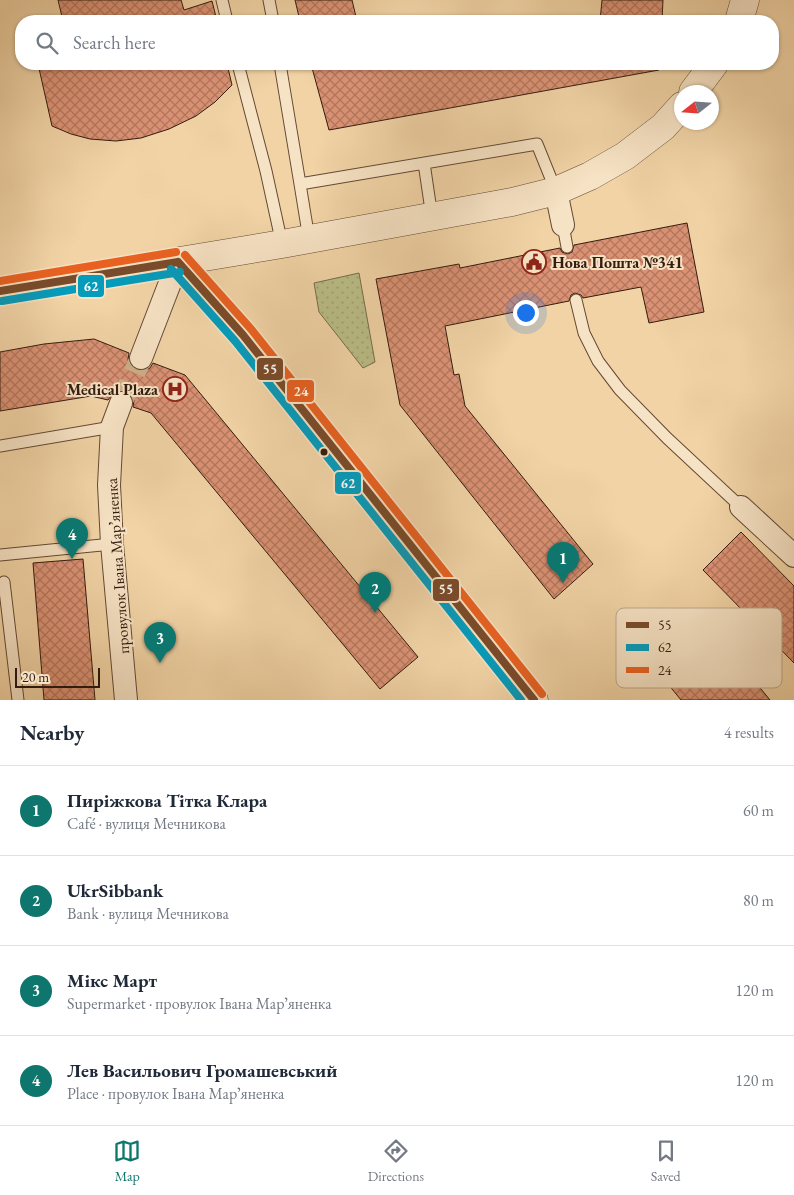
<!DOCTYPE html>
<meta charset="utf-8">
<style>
:root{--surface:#fff;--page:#f2f2f3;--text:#1f2937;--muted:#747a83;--line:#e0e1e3;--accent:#0f766e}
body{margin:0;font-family:"EB Garamond",serif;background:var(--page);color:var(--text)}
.compass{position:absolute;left:674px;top:85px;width:45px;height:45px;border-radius:50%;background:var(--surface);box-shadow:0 1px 4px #0004;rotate:253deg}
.scale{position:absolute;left:15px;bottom:12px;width:85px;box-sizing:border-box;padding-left:5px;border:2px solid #341c0f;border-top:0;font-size:14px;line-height:18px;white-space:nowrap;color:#341c0f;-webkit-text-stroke:4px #f6e2c4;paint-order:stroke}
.you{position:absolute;left:525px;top:312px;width:18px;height:18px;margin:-12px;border:4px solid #fff;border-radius:50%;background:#1a73e8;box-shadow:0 0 0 8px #1a73e833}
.badge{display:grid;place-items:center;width:32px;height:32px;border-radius:50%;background:var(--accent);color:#fff;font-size:16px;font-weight:700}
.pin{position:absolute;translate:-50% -41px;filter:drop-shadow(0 1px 2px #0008)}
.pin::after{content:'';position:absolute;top:26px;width:18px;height:15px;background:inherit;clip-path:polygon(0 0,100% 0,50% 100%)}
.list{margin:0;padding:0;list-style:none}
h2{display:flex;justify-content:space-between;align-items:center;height:65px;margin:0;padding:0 20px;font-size:21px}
h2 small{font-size:16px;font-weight:400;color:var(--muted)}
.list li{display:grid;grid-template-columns:32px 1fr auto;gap:15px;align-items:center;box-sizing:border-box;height:90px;padding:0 20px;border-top:1px solid var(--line)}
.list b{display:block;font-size:19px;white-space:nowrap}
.list p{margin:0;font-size:16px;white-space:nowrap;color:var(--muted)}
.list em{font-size:16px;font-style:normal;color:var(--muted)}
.icon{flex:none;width:28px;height:28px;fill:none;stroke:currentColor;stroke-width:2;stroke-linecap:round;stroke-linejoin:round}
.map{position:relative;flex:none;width:794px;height:700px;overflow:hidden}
.search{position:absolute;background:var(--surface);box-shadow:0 1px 4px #0004;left:15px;right:15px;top:15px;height:55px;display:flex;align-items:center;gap:12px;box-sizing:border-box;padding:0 18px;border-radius:20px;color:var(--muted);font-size:19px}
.sheet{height:425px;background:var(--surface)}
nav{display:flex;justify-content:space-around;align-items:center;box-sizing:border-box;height:70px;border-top:1px solid var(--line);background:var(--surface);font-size:14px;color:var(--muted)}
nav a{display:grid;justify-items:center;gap:2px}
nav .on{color:var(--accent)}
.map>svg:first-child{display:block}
</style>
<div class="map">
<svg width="794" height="700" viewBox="0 0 794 700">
<defs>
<pattern id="green-dots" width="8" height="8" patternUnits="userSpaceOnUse" patternTransform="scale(1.25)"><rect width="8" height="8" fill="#b9bc86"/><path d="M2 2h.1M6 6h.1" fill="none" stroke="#a0a172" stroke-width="1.8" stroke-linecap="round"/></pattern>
<pattern id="building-cross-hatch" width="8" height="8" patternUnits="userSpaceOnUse" patternTransform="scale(1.25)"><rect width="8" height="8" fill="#db9274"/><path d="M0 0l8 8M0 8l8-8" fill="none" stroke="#b2765e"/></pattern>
</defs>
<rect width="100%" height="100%" fill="#f1d3a5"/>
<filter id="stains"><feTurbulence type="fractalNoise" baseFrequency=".004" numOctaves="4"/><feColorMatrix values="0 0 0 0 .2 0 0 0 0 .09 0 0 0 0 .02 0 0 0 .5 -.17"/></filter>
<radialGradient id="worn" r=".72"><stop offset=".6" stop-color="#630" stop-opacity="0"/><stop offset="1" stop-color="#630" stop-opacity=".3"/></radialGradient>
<!-- green -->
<path fill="url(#green-dots)" stroke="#766c4a" d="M359 273 375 362 363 368 319 312 314 283Z"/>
<!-- building -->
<path fill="url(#building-cross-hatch)" stroke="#341c0f" d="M58 0H181L184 10 212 1 217 21H63Z
M295 0H352L357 21H300Z
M602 0H663L662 21H600Z
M38 64H227L232 85 215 102 196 116 169 129 141 138 116 141 90 139 71 134 52 126Z
M311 64H659V70L329 130Z
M687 223 704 312 649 323 641 287 583 298 581 295 575 293 571 295 569 301 445 326 454 375 459 374 465 406 593 564 554 599 400 405 376 279 459 264 460 268 560 248 562 252 568 254 572 252 574 245Z
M94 339 129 353 128 360 131 367 136 370 144 371 150 368 153 363 185 375 418 657 380 689 151 413 133 407 134 400 131 395 126 391 119 390 113 393 108 400 91 396 0 411V352L44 344Z
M741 532 794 586V663L703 570Z
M83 559 95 700H44L33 563Z
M708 624 770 700H681L654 667Z"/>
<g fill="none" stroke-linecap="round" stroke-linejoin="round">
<!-- minor-tunnel -->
<path stroke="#cbae87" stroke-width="22" stroke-dasharray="22 11" stroke-linecap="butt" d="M121 403 141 358"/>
<defs>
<path id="service" d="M222 0 227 21
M269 0 273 21
M238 64 266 171 282 244
M280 64 300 184
M424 163 432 217
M563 225 567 247
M309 239 300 184 537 144 556 191
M576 300 584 333 598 361 620 390 667 438 741 507
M0 446 112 427
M0 555 112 544
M4 582 18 700"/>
<path id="minor" d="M556 191 563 225
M141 358 178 262
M121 403 112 427 109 485 112 544 126 700
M741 507 794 556"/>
<path id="tertiary" d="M739 21 745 0
M693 92 714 64
M178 262 243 335 534 700
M0 291 282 244 512 202 556 191 590 176 625 156 663 127 682 106"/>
</defs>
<!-- service casing -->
<use href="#service" stroke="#634a34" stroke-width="13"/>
<!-- minor casing -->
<use href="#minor" stroke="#634a34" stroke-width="24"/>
<!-- tertiary casing -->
<use href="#tertiary" stroke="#634a34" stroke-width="29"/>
<!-- service -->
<use href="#service" stroke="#f6e2c4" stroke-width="11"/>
<!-- minor -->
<use href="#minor" stroke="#f6e2c4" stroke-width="22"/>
<!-- tertiary -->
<use href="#tertiary" stroke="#f6e2c4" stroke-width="28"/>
<defs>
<path id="bus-1" d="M178 262 243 335 534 700
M0 291 178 262"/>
<path id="bus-2" d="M171 269 235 341 521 700
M2 301 180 272"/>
<path id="bus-3" d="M185 255 251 329 542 694
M0 281 176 252"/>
</defs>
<!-- bus-1 casing -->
<use href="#bus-1" stroke="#f6e2c4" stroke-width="11"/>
<!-- bus-2 casing -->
<use href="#bus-2" stroke="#f6e2c4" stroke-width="11"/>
<!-- bus-3 casing -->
<use href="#bus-3" stroke="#f6e2c4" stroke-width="11"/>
<!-- bus-1 -->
<use href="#bus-1" stroke="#7a4b2a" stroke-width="8"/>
<!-- bus-2 -->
<use href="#bus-2" stroke="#059bbb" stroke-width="8"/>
<!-- bus-3 -->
<use href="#bus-3" stroke="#e86121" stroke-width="8"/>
</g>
<!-- icons -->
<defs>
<symbol id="civic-ring" viewBox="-11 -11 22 22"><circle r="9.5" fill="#f6e2c4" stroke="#8f2418" stroke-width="1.5"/><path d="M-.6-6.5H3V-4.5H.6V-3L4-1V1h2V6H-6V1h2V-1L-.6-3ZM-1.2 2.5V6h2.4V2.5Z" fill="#8f2418"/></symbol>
<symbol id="hospital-ring" viewBox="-11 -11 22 22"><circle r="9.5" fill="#f6e2c4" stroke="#8f2418" stroke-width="1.5"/><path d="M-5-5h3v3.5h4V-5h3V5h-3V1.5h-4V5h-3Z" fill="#8f2418"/></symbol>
</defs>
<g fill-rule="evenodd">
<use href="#civic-ring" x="520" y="248" width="28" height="28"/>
<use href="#hospital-ring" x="161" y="375" width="28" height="28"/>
</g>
<!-- markers -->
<circle fill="#341c0f" stroke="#f6e2c4" stroke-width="2" cx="324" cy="452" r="4.5"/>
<g text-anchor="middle" stroke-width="4" stroke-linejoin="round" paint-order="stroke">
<!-- poi labels -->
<g font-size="16" font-weight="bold" fill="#341c0f" stroke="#f6e2c4" text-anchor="start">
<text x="552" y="268">Нова Пошта №341</text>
<text x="158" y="395" text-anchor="end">Medical Plaza</text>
</g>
<!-- street labels -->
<g font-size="16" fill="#341c0f" stroke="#f6e2c4">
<text transform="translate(117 566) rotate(-94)" y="6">провулок Івана Марʼяненка</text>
</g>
</g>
<!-- legend -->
<rect x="616" y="608" width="166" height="80" rx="8" fill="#f6e2c4" stroke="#bca78e" stroke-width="1"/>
<rect x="626" y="622" width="23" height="6" fill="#7a4b2a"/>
<rect x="626" y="644" width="23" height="7" fill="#059bbb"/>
<rect x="626" y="667" width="23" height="6" fill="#e86121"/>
<g font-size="14" fill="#341c0f">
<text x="658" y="630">55</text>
<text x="658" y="652">62</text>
<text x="658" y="675">24</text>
</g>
<g stroke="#f6e2c4" stroke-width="2">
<rect x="77" y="274" width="28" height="24" rx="5" fill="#059bbb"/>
<rect x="256" y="357" width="28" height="24" rx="5" fill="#7a4b2a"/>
<rect x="286" y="379" width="29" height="24" rx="5" fill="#e86121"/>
<rect x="334" y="471" width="28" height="24" rx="5" fill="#059bbb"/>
<rect x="432" y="578" width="28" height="24" rx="5" fill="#7a4b2a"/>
</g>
<g font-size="14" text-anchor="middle" font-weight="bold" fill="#fff">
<text x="91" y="291">62</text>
<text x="270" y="374">55</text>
<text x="301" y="396">24</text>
<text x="348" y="488">62</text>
<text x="446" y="594">55</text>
</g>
<rect width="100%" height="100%" filter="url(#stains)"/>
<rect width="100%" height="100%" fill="url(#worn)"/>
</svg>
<svg class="compass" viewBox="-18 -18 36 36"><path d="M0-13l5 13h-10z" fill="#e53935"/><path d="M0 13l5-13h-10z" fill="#747a83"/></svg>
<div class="scale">20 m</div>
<div class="you"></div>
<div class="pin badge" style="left:563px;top:583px">1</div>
<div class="pin badge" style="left:375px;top:613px">2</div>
<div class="pin badge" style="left:160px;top:663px">3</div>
<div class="pin badge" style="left:72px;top:559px">4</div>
<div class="search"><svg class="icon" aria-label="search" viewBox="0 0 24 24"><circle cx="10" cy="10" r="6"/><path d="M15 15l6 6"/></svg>Search here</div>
</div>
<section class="sheet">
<h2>Nearby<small>4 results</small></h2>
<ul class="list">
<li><span class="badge">1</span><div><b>Пиріжкова Тітка Клара</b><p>Café · вулиця Мечникова</p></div><em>60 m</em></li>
<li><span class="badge">2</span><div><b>UkrSibbank</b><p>Bank · вулиця Мечникова</p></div><em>80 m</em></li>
<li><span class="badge">3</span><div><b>Мікс Март</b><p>Supermarket · провулок Івана Марʼяненка</p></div><em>120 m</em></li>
<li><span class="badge">4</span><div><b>Лев Васильович Громашевський</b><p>Place · провулок Івана Марʼяненка</p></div><em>120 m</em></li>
</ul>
</section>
<nav>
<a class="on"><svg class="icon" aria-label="map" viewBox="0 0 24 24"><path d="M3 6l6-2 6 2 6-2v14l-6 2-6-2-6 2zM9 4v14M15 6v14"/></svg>Map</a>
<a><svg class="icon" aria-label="directions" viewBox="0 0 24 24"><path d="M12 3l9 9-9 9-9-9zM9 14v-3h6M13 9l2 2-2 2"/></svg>Directions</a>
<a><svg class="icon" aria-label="saved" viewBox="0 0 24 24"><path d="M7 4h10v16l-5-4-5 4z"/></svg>Saved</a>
</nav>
